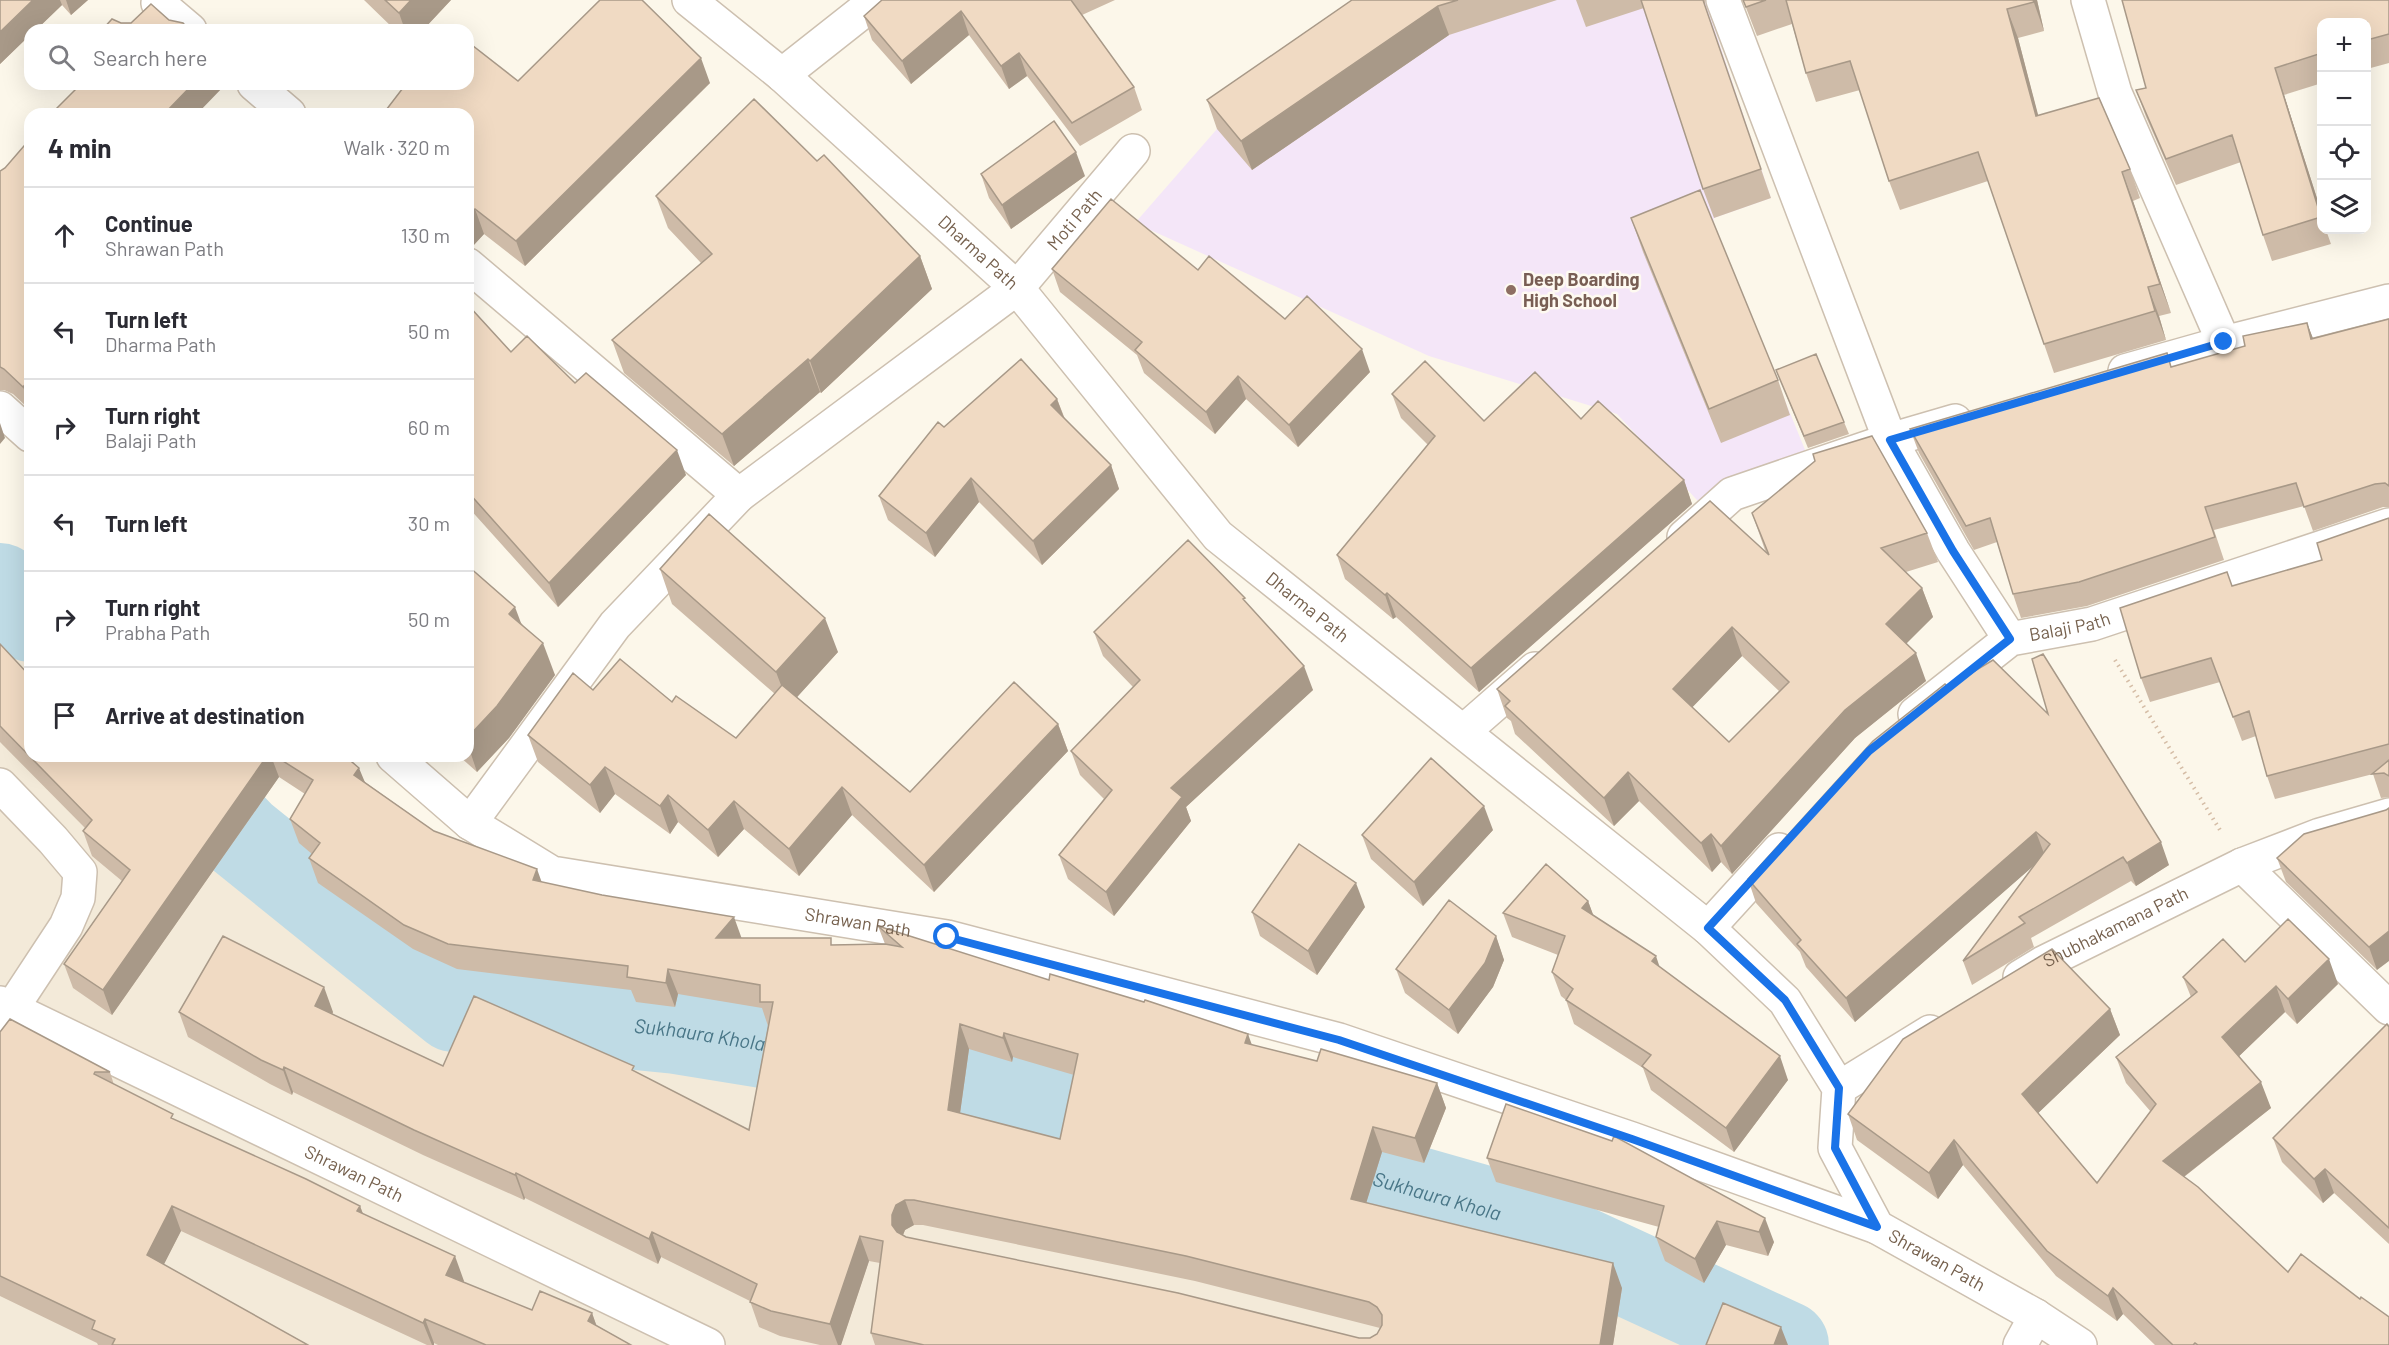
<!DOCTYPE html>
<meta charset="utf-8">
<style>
:root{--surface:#fff;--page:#f2f2f3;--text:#2b2b33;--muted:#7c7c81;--line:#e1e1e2}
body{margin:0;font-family:Barlow,sans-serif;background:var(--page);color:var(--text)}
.controls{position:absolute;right:18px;top:18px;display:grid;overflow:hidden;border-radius:12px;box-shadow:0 6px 24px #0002}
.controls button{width:54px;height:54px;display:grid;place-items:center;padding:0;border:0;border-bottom:2px solid var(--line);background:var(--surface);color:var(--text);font:30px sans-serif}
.stop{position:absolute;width:18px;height:18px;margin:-14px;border:4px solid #1a73e8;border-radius:50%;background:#fff}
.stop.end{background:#1a73e8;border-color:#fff;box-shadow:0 2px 6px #0008}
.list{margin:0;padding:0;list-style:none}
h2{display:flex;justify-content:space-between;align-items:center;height:78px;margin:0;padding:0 24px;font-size:26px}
h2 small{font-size:20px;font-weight:400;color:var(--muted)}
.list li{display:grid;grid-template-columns:39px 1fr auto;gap:18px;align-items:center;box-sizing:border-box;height:96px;padding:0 24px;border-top:2px solid var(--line)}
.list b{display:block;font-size:22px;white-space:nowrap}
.list p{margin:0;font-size:20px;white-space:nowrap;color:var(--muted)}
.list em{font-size:20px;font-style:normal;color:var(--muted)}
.icon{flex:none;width:33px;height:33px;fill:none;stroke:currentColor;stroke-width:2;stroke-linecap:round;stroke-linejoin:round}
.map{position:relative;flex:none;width:2389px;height:1345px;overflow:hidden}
.search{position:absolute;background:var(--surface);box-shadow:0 6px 24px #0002;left:24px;top:24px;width:450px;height:66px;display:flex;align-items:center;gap:15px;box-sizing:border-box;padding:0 21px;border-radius:18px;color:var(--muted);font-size:22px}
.panel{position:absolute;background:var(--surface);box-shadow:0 6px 24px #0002;left:24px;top:108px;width:450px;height:654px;border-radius:18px}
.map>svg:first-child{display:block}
</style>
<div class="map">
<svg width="2389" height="1345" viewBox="0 0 2389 1345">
<rect width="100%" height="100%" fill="#fcf7ea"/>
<!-- residential -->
<path fill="#f3ead9" d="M0 577 30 606V756H188L454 1008 1503 1215 1785 1345H0Z"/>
<!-- education -->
<path fill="#f4e6f8" d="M1395 0H1705L1771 198 1714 218 1713 224 1812 467 1710 514 1617 414 1429 356 1135 223 1217 129Z"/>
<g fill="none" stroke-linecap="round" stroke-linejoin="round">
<!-- river -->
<g stroke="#bfdbe5" stroke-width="88">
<path d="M0 587 30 618"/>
<path id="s1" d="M164 756 242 837 454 1008 677 1030 959 1076 1105 1102 1503 1215 1785 1345"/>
</g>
<defs>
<g id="minor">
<path d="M1723 0 1890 440 1953 551 2010 639"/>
<path d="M2088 0 2115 93 2224 343"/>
<path d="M158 3 190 30"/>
<path d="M782 75 877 0"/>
<path d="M254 84 289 114"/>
<path d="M468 265 739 495"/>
<path d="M2125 371 2224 343 2389 301"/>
<path d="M0 408 30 435"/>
<path d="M1684 537 1732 494 1890 440 1955 421"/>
<path id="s2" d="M1915 714 2010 639 2092 624 2389 525"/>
<path d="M1464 731 1535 669"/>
<path id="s3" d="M393 756 470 823 552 873 947 937 1339 1040 1632 1139 1877 1227"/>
<path d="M0 785 53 840 80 872 78 898 66 926 12 1008 0 1040"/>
<path id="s4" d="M470 823 615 625 739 495 1017 288 1133 151"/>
<path d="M2242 865 2389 1008"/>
<path d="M1708 928 1779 850"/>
<path id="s5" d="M2020 977 2043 963 2242 865 2320 835 2389 815"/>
<path d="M1839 1088 1930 1032"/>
</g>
<g id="tertiary">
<path id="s6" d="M689 0 782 75 1017 288 1218 536 1708 928 1785 1001 1839 1088 1835 1148 1877 1227 2036 1316 2080 1345"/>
<path id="s7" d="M0 1003 708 1345"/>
<path d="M2020 1345 2036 1316"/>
</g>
</defs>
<!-- minor casing -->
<use href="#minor" stroke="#cdc0b0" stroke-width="36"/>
<!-- tertiary casing -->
<use href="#tertiary" stroke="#cdc0b0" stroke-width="36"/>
<!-- path -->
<path stroke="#d5bda6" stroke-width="4" stroke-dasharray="1.5 4.5" stroke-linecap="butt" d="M2115 660 2220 830"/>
<!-- minor -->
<use href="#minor" stroke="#fff" stroke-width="33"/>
<!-- tertiary -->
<use href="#tertiary" stroke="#fff" stroke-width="33"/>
</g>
<!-- wall -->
<path fill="#cebba8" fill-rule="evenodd" d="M0 0H88L71 15 62 5 36 30H30V35L0 64Z
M364 0H451L423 30H395Z
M882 0H1115L1082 15 1134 87 1142 110 1080 146 1027 76 1009 89 969 35 911 84 872 40 864 16Z
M1352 0H1557L1449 35 1252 170 1217 129 1207 100Z
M1576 0H1705V6L1771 198 1714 218 1703 189 1644 8 1586 27Z
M1743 0H2037L2044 31 2018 38 2038 116 2130 169 2140 198 2133 201 2171 313 2159 316 2166 340 2054 373 1988 181 1900 210 1889 181 1860 90 1816 102 1806 73 1792 24 1757 36Z
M2122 0H2389V63L2367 69V22H2322V83L2284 95 2322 214V230H2326L2331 244 2272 261 2263 235 2241 162 2176 185 2146 117 2136 90 2146 88Z
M518 81 710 83 525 266 484 234 472 247H468V114Z
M30 139V410L13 394 4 390H0V171L5 168Z
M817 161 920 256 932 289 821 393 820 392 734 466 624 373 612 340 701 263 668 228 656 196Z
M981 174 1085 176 1011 229 989 198Z
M1631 218 1778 380 1790 415 1721 443 1643 252Z
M1052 269 1198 270 1285 319 1370 372 1298 447 1246 399 1215 434 1144 373 1137 355 1060 292Z
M468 305 511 352 575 383 686 475 558 607 468 507Z
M2389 319V507H2383L2313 531 2304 506 2214 530 2224 560 2087 606 2021 618 2013 594 1997 542 1974 550 1919 453 1910 429 2172 367 2245 346 2307 323 2313 339Z
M1776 370 1844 422 1849 434 1808 448Z
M1392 394 1484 421 1581 419 1684 480 1692 504 1479 692 1396 617 1393 619 1345 579 1337 555 1428 445 1401 418Z
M1057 399 1065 419 1111 465 1119 489 1042 565 979 502 935 557 888 520 879 496 944 427Z
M1752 513 1927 533 1938 562 1906 572 1922 588 1933 617 1906 643 1926 681 1855 738 1732 874 1721 862 1712 872 1639 801 1614 826 1515 734 1511 721 1507 718 1497 689 1766 553ZM1742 656 1779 691 1729 742 1692 707Z
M2389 518V797L2381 798 2373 774 2275 799 2267 776 2256 736 2242 741 2220 682 2150 702 2141 678 2232 586 2322 560Z
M468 566 522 624 555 675 509 738 477 772 459 756H468Z
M660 569 838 652 797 697 910 792 1058 724 1068 751 934 892 852 815 799 876 744 829 718 857 678 822 670 834 615 794 600 813 538 762 528 735 593 690 672 702 736 738 775 694 672 604Z
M1246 603 1313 690 1186 807 1191 821 1114 916 1068 879 1059 855 1104 799 1080 775 1071 751 1133 687 1103 656 1094 632Z
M0 644 30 756H345L365 782 434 831 542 882 741 938 834 945 885 944 878 926 1253 1045 1317 1061 1437 1083 1446 1108 1424 1163 1382 1152 1366 1203 1622 1288 1613 1345H875L871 1333 880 1263 869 1261 841 1345H820L780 1336 759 1327 750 1301 661 1257 658 1264 525 1198 524 1200 423 1155 293 1092 292 1095 270 1084 188 1037 179 1012H333L332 1015 443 1066 636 1072 749 1130 768 1026 762 1008 678 994 675 1007 636 1002 631 990 457 969 413 949 318 883 309 858 312 854 299 843 290 819 305 794 279 777 112 1015 73 988 64 964 122 881 92 856 83 831 85 828 0 742ZM969 1049 1012 1062 1013 1057 1074 1075 1060 1139 960 1113ZM914 1225H923L1195 1281 1380 1328 1377 1334 1370 1338H1359L906 1237 903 1235 905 1230Z
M1873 741 2169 865 2136 886 2131 881 2031 938 2034 947 1972 985 1963 961 2034 865 1855 1022 1806 967 1800 952 1756 903 1748 879Z
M2386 810 2377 970 2286 882 2277 858Z
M1493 830 1423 906 1371 859 1362 835Z
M1588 901 1593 915 1660 967 1788 1080 1734 1152 1651 1090 1643 1068 1574 1024 1566 1000 1561 996 1552 972 1558 955 1512 937 1503 913Z
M1365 907 1317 975 1260 936 1252 912Z
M1496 936 1504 960 1493 987 1458 1034 1405 993 1396 969Z
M2245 962 2338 984 2297 1024 2285 1012 2239 1056 2271 1108 2184 1177 2288 1272 2389 1345H2155L2123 1314 2117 1321 2056 1276 1963 1165 1938 1199 1857 1140 1848 1114 2110 1009 2120 1035 2038 1113 2097 1183 2151 1112 2126 1083 2116 1057 2191 997 2183 977Z
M2389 1027V1244L2334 1193 2323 1203 2282 1162 2273 1138Z
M0 1032 110 1072 114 1085 175 1120 360 1206 363 1214 464 1281 463 1282 532 1310 592 1313 596 1325 631 1345H438L434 1343V1345H427L181 1231 163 1265 308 1345H98L97 1343 0 1296Z
M1612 1141 1774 1242 1768 1256 1726 1245 1704 1283 1665 1261 1656 1237 1659 1227 1496 1182 1487 1158Z"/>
<!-- shaded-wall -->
<path fill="#a89988" d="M33 0H60L62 5 36 30H30V35L0 64V32Z
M66 0H88L71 15Z
M411 0H451L423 30H405L399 13Z
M2033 0H2037L2044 31Z
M1438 6 1449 35 1252 170 1241 141Z
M2007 9 2018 38 2046 145 2036 116Z
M961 11 969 35 911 84 902 61Z
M1019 53 1027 76 1009 89 1001 66Z
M701 58 710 83 525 266 516 241Z
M2275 68 2284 95 2322 214V219Z
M193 84H226L197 114H164Z
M1076 152 1085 176 1011 229 1002 205Z
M2122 172 2133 201 2171 313 2160 284Z
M475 209 484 234 472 247 468 237V216Z
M920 256 932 289 821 393 810 361Z
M2148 287 2159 316 2166 340 2155 311Z
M2307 323 2316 346 2311 339Z
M1362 349 1370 372 1298 447 1289 425Z
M808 359 820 392 734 466 722 434Z
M1238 376 1246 399 1215 434 1206 412Z
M30 379V406L23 387Z
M1057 399 1066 423 1051 405Z
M0 423 5 438 0 444Z
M677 450 686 475 558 607 549 583Z
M1111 465 1119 489 1042 565 1033 541Z
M971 478 979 502 935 557 926 533Z
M1684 480 1692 504 1479 692 1471 668Z
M1922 588 1933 617 1897 653 1886 624Z
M1387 593 1396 617 1393 619 1385 595Z
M515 607 527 639 509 614Z
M825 618 838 652 789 706 776 672Z
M1732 627 1742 656 1683 717 1673 689Z
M543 643 555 675 509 738 477 772 468 745V737Z
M1916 653 1926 681 1855 738 1732 874 1721 846 1845 710Z
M1304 666 1313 690 1186 807 1191 821 1114 916 1106 892 1171 788Z
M1058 724 1068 751 934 892 924 865Z
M267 756H271L279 777 112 1015 103 990Z
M605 767 615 794 600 813 590 785Z
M359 768 369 792 354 775Z
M1628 772 1639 801 1614 826 1604 798Z
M842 787 852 815 799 876 789 849Z
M668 795 678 822 670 834 660 806Z
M734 801 744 829 718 857 708 830Z
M1484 806 1493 830 1423 906 1414 882Z
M2036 832 2045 856 1855 1022 1846 998Z
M1711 834 1721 862 1712 872 1701 843Z
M2161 842 2169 865 2136 886 2127 863Z
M537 869 546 894 533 880Z
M1356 883 1365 907 1317 975 1308 951Z
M1588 901 1597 925 1582 908Z
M734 917 743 942 716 938Z
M2389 931V961L2377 970 2369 947Z
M1496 936 1504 960 1493 987 1458 1034 1449 1010Z
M1656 956 1664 980 1652 961Z
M2329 959 2338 984 2297 1024 2288 999Z
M668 969 678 994 675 1007 666 983Z
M2276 986 2285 1012 2232 1063 2222 1037Z
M324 987 333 1012 324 1031 315 1006Z
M2110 1009 2120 1035 2031 1120 2022 1094Z
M960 1024 969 1049 957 1135 948 1110Z
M1004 1033 1013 1057 1012 1062 1003 1038Z
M1248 1034 1257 1059 1245 1043Z
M1780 1056 1788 1080 1734 1152 1726 1128Z
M284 1067 293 1092 292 1095 283 1070Z
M2261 1082 2271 1108 2172 1186 2163 1161Z
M1437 1083 1446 1108 1424 1163 1415 1138Z
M1373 1127 1382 1152 1360 1223 1351 1199Z
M1954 1140 1963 1165 1938 1199 1929 1173Z
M2325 1169 2334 1193 2323 1203 2314 1179Z
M516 1173 525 1198 524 1200 515 1175Z
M905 1200 914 1225 905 1230 901 1240 892 1225V1215L896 1205Z
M172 1206 181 1231 156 1280 147 1255Z
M360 1206 369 1230 357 1211Z
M1765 1218 1774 1242 1768 1256 1759 1232Z
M1717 1221 1726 1245 1704 1283 1695 1259Z
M652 1232 661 1257 658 1264 649 1239Z
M860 1236 869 1261 841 1345H838L830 1324Z
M455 1256 464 1281 455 1300 446 1275Z
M1613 1263 1622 1288 1613 1345H1600Z
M2113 1288 2123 1314 2117 1321 2108 1296Z
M592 1313 601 1338 588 1321Z
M425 1319 434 1343V1345H432L423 1323Z
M1781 1327 1788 1345H1774Z"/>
<!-- building -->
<path fill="#f0dac3" stroke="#a89988" stroke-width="1.5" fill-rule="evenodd" d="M0 0H33L0 32Z
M385 0H411L399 13Z
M600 0H642L701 58 516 241 475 209 468 216V114H383L406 84H468V42L518 81Z
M882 0H1071L1134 87 1072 123 1019 53 1001 66 961 11 902 61 864 16Z
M1352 0H1458L1438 6 1241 141 1207 100Z
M1641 0H1703L1761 169 1703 189Z
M1743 0H1766L1746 7Z
M1786 0H2033L2034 2 2007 9 2036 116 2099 98 2130 169 2122 172 2160 284 2148 287 2155 311 2044 344 1978 152 1889 181 1850 61 1806 73Z
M2122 0H2389V34L2367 40V22H2322V53L2275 68 2321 217 2263 235 2232 135 2166 159 2136 90 2146 88Z
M151 4 169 20 183 23 189 30H102L112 19 121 23H131Z
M81 84H193L164 114H51Z
M754 99 817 161 824 155 920 256 810 361 808 359 722 434 612 340 712 254 656 196Z
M1054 121 1076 152 1002 205 981 174Z
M30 139V379L23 387 4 369 0 367V171L5 168Z
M1700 190 1778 380 1709 409 1631 218Z
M1111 199 1198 270 1209 256 1285 319 1307 296 1362 349 1289 425 1238 376 1206 412 1135 350 1142 342 1052 269Z
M468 305 511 352 527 336 575 383 586 373 677 450 549 583 468 492Z
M2389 319V486L2385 483 2375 484 2304 507 2296 483 2205 507 2215 537 2079 582 2013 594 1990 518 1966 526 1910 429 2167 353 2171 367 2245 346 2243 336 2307 323 2311 339Z
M1816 354 1844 422 1804 436 1776 370Z
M1021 359 1057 399 1051 405 1111 465 1033 541 971 478 926 533 879 496 938 422 944 427Z
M1425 361 1484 421 1535 372 1581 419 1598 401 1684 480 1471 668 1387 593 1385 595 1337 555 1435 436 1392 394Z
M1872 436 1927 533 1881 548 1922 588 1886 624 1916 653 1845 710 1721 846 1711 834 1701 843 1628 772 1604 798 1505 706 1510 701 1497 689 1710 501 1769 555 1752 513 1815 461 1813 454ZM1732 627 1789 682 1729 742 1673 689Z
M709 514 825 618 776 672 660 569Z
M2389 518V744L2267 776 2249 711 2233 717 2211 658 2141 678 2120 608 2227 572 2232 586 2322 560 2317 543 2386 519Z
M1188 540 1245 598 1243 599 1304 666 1171 788 1182 797 1106 892 1059 855 1112 790 1071 751 1140 680 1094 632Z
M468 566 515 607 509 614 543 643 497 706 468 737Z
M0 644 30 676V756H267L103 990 64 964 130 870 83 831 92 820 0 726Z
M2043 654 2161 842 2127 863 2123 857 2019 917 2025 923 1963 961 2050 844 2036 832 1846 998 1797 944 1801 940 1748 879 1873 741 1945 684 1948 687 1993 660 2048 714 2032 659Z
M620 659 672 702 676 696 736 738 782 685 910 792 1014 682 1058 724 924 865 842 787 789 849 734 801 708 830 668 795 660 806 605 767 590 785 528 735 573 673 593 690Z
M275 756H345L359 768 354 775 434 831 537 869 533 880 602 895 734 917 716 938H831V945L885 944 902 947 878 926 1049 980 1050 974 1144 1002 1145 1000 1248 1034 1245 1043 1317 1061 1321 1049 1437 1083 1415 1138 1373 1127 1351 1199 1613 1263 1600 1345H924L871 1333 883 1241 860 1236 830 1324 771 1311 750 1302 757 1284 652 1232 649 1239 516 1173 515 1175 414 1130 284 1067 283 1070 261 1060 179 1012 223 936 324 987 315 1006 443 1066 474 996 634 1066 632 1070 749 1130 773 1002H760V985L668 969 666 983 627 977 628 966 448 944 404 925 309 858 320 843 290 819 313 780ZM960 1024 1003 1038 1004 1033 1078 1054 1060 1139 948 1110ZM905 1200H914L1186 1256 1369 1302 1377 1307 1382 1315V1325L1377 1334 1370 1338H1359L1178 1293 906 1237 897 1232 892 1225V1215L896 1205Z
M1431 758 1484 806 1414 882 1362 835Z
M2389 760V776L2384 773 2372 774Z
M2389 808V931L2369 947 2277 858 2304 834 2386 810Z
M1299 844 1356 883 1308 951 1252 912Z
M1546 864 1588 901 1582 908 1656 956 1652 961 1780 1056 1726 1128 1642 1066 1651 1055 1566 1000 1573 989 1552 972 1565 936 1503 913Z
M1449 900 1496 936 1485 963 1449 1010 1396 969Z
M2288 919 2329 959 2288 999 2276 986 2222 1037 2261 1082 2163 1161 2198 1187 2288 1272 2301 1254 2360 1299 2361 1297 2389 1317V1345H2198L2195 1343 2193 1345H2173L2113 1288 2108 1296 2047 1251 1954 1140 1929 1173 1848 1114 1903 1039 2052 949 2110 1009 2022 1094 2097 1183 2156 1104 2116 1057 2197 992 2183 977 2223 939 2245 962Z
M10 1019 110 1072H95L94 1074 173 1114 171 1118 306 1179 360 1206 357 1211 455 1256 446 1275 532 1310 540 1291 592 1313 588 1321 631 1345H486L425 1319 423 1323 172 1206 147 1255 308 1345H112L115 1339 92 1329 95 1321 0 1276V1032Z
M2387 1024 2389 1027V1228L2325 1169 2314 1179 2273 1138Z
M1506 1104 1612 1141 1614 1136 1765 1218 1759 1232 1717 1221 1695 1259 1656 1237 1664 1206 1487 1158Z
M1723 1303 1781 1327 1774 1345H1706Z"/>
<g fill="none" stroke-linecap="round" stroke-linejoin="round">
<!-- route -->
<path stroke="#1a73e8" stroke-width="8" d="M947 937 1339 1040 1632 1139 1877 1227 1835 1148 1839 1088 1785 1000 1708 928 1869 751 2010 639 1953 551 1890 440 2224 342"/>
</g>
<!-- markers -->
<circle fill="#8d6e63" stroke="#fefaf1" stroke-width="2" cx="1511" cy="290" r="6"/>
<g text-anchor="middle" stroke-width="5" stroke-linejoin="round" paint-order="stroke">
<!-- street labels -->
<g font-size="18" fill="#76614e" stroke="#fefaf1">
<text dy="6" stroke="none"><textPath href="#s4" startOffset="861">Moti Path</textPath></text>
<text dy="6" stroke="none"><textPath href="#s6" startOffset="384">Dharma Path</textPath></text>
<text dy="6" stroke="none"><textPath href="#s6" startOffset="870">Dharma Path</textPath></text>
<text dy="6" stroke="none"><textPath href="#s2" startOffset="182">Balaji Path</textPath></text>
<text dy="6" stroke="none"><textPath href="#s3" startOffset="508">Shrawan Path</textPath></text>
<text dy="6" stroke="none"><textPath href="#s5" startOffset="108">Shubhakamana Path</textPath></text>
<text dy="6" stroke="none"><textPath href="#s7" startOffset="393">Shrawan Path</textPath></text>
<text dy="6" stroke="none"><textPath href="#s6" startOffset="1810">Shrawan Path</textPath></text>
</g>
<!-- education labels -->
<g font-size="18" font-weight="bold" fill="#785e54" stroke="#fefaf1" text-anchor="start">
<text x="1523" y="286">Deep Boarding<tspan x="1523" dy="21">High School</tspan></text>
</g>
<!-- water labels -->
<g font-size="20" font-style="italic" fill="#497687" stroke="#fefaf1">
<text dy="7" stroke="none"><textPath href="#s1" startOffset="632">Sukhaura Khola</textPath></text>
<text dy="7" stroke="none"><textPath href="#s1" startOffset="1388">Sukhaura Khola</textPath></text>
</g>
</g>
</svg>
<div class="controls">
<button>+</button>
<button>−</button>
<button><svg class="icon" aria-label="locate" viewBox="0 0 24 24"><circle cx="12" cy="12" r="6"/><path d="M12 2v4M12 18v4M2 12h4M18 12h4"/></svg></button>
<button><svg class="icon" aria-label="layers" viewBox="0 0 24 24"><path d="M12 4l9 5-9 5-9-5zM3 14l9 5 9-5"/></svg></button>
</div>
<div class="stop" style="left:947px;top:937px"></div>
<div class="stop end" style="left:2224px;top:342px"></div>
<div class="search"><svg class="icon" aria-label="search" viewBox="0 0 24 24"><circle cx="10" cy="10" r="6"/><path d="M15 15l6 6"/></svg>Search here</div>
<section class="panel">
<h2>4 min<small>Walk · 320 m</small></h2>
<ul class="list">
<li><svg class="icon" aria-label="ahead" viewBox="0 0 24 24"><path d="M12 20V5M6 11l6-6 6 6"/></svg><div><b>Continue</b><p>Shrawan Path</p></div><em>130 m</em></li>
<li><svg class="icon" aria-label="left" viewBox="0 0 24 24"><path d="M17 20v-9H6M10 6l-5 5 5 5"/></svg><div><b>Turn left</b><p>Dharma Path</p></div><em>50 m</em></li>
<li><svg class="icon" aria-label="right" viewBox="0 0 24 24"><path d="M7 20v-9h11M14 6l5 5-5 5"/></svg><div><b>Turn right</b><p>Balaji Path</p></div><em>60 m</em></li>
<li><svg class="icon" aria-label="left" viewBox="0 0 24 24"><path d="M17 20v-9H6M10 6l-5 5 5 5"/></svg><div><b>Turn left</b></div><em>30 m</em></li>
<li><svg class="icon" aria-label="right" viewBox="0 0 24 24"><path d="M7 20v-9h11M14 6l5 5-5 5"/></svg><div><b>Turn right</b><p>Prabha Path</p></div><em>50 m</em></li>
<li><svg class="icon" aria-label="arrive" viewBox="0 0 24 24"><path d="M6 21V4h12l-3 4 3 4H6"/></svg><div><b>Arrive at destination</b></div></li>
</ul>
</section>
</div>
